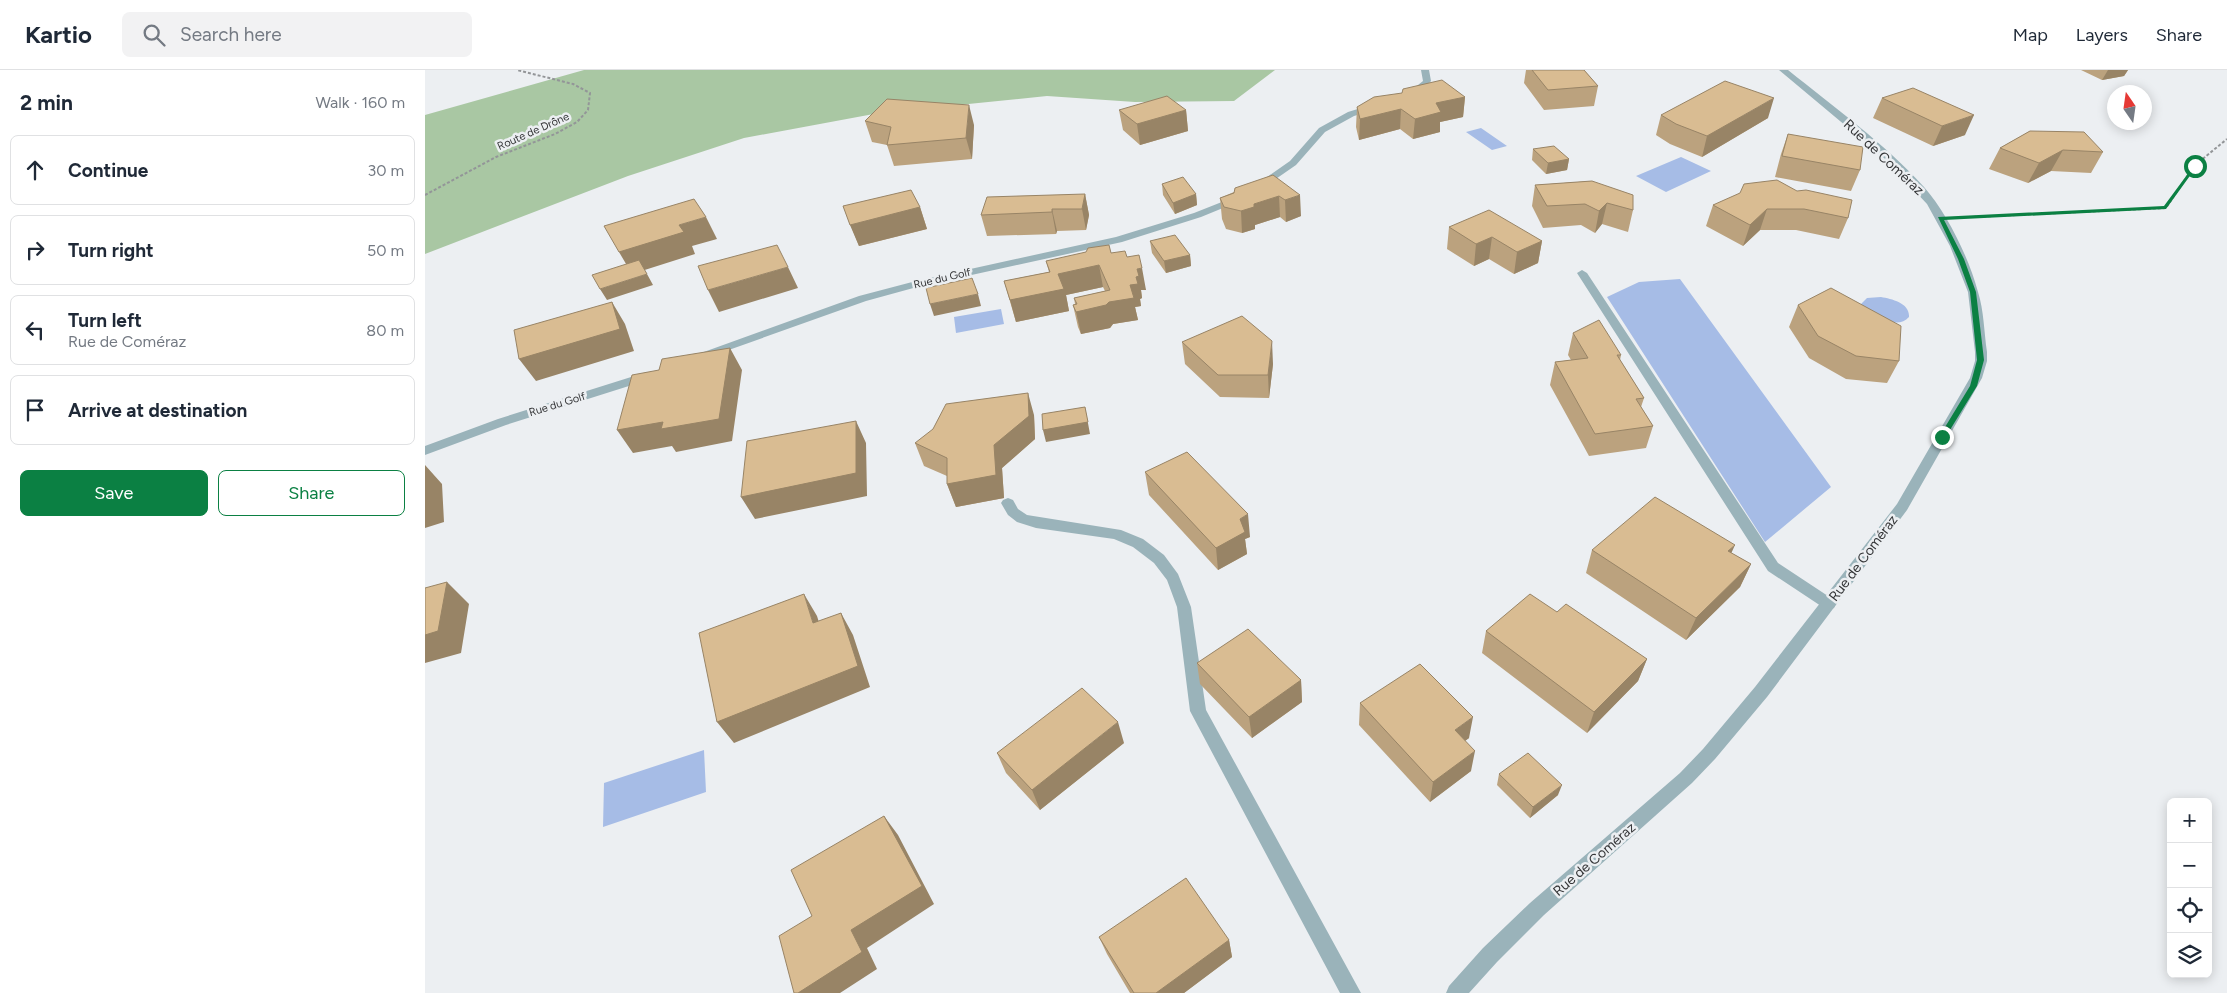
<!DOCTYPE html>
<meta charset="utf-8">
<style>
:root{--surface:#fff;--page:#f2f2f3;--text:#1f2937;--muted:#747a83;--line:#e0e1e3;--accent:#0b8043}
body{margin:0;font-family:Figtree,sans-serif;background:var(--page);color:var(--text)}
.controls{position:absolute;right:15px;bottom:15px;display:grid;overflow:hidden;border-radius:8px;box-shadow:0 2px 12px #0003}
.controls button{width:45px;height:45px;display:grid;place-items:center;padding:0;border:0;border-bottom:1px solid var(--line);background:var(--surface);color:var(--text);font:25px sans-serif}
.compass{position:absolute;left:1682px;top:15px;width:45px;height:45px;border-radius:50%;background:var(--surface);box-shadow:0 2px 12px #0003;rotate:347deg}
.stop{position:absolute;width:15px;height:15px;margin:-11px;border:4px solid #0b8043;border-radius:50%;background:#fff}
.stop.end{background:#0b8043;border-color:#fff;box-shadow:0 1px 5px #0008}
.list{margin:0;padding:0;list-style:none}
h2{display:flex;justify-content:space-between;align-items:center;height:65px;margin:0;padding:0 20px;font-size:21px}
h2 small{font-size:16px;font-weight:400;color:var(--muted)}
.list li{display:grid;grid-template-columns:32px 1fr auto;gap:15px;align-items:center;box-sizing:border-box;height:70px;margin:0 10px 10px;padding:0 10px;border:1px solid var(--line);border-radius:8px}
.list b{display:block;font-size:19px;white-space:nowrap}
.list p{margin:0;font-size:16px;white-space:nowrap;color:var(--muted)}
.list em{font-size:16px;font-style:normal;color:var(--muted)}
.actions{display:flex;gap:10px;padding:15px 20px}
.actions a{flex:1;padding:11px 0;border:1px solid var(--accent);border-radius:8px;text-align:center;font-size:18px;color:var(--accent)}
.actions .main{background:var(--accent);color:#fff}
.icon{flex:none;width:28px;height:28px;fill:none;stroke:currentColor;stroke-width:2;stroke-linecap:round;stroke-linejoin:round}
.map{position:relative;flex:none;width:1802px;height:923px;overflow:hidden}
header{display:flex;align-items:center;gap:30px;box-sizing:border-box;height:70px;padding:0 25px;background:var(--surface);border-bottom:1px solid var(--line)}
header strong{font-size:24px}
nav{display:flex;gap:28px;margin-inline-start:auto;font-size:18px}
.search{width:350px;height:45px;background:var(--page);display:flex;align-items:center;gap:12px;box-sizing:border-box;padding:0 18px;border-radius:8px;color:var(--muted);font-size:19px}
main{display:flex}
aside{flex:1;background:var(--surface)}
.map>svg:first-child{display:block}
</style>
<header>
<strong>Kartio</strong>
<div class="search"><svg class="icon" aria-label="search" viewBox="0 0 24 24"><circle cx="10" cy="10" r="6"/><path d="M15 15l6 6"/></svg>Search here</div>
<nav><a>Map</a><a>Layers</a><a>Share</a></nav>
</header>
<main>
<aside>
<h2>2 min<small>Walk · 160 m</small></h2>
<ul class="list">
<li><svg class="icon" aria-label="ahead" viewBox="0 0 24 24"><path d="M12 20V5M6 11l6-6 6 6"/></svg><div><b>Continue</b></div><em>30 m</em></li>
<li><svg class="icon" aria-label="right" viewBox="0 0 24 24"><path d="M7 20v-9h11M14 6l5 5-5 5"/></svg><div><b>Turn right</b></div><em>50 m</em></li>
<li><svg class="icon" aria-label="left" viewBox="0 0 24 24"><path d="M17 20v-9H6M10 6l-5 5 5 5"/></svg><div><b>Turn left</b><p>Rue de Coméraz</p></div><em>80 m</em></li>
<li><svg class="icon" aria-label="arrive" viewBox="0 0 24 24"><path d="M6 21V4h12l-3 4 3 4H6"/></svg><div><b>Arrive at destination</b></div></li>
</ul>
<div class="actions"><a class="main">Save</a><a>Share</a></div>
</aside>
<div class="map">
<svg width="1802" height="923" viewBox="0 0 1802 923">
<rect width="100%" height="100%" fill="#eceff2"/>
<!-- green -->
<path fill="#a9c7a3" d="M159 0H850L809 31 710 32 622 26 454 43 319 68 203 106 0 184V45Z"/>
<!-- water -->
<path fill="#a6bce6" d="M1056 58 1082 76 1067 80 1041 62Z
M1256 87 1286 101 1241 122 1211 106Z
M1255 209 1406 417 1340 472 1182 227 1214 212Z
M1456 227C1467 229 1485 233 1484 247 1472 261 1451 245 1437 239L1436 234 1442 228Z
M576 239 579 254 531 263 529 247Z
M279 680 281 722 178 757 179 713Z"/>
<g fill="none" stroke-linecap="round" stroke-linejoin="round">
<!-- path -->
<path stroke="#939598" stroke-width="2" stroke-dasharray="3 2" stroke-linecap="butt" d="M0 125 71 87 130 64 152 52 163 40 165 23 148 14 92 0
M1548 147 1741 138 1769 96 1802 69"/>
<!-- service -->
<path fill="#9ab3ba" fill-rule="evenodd" d="M1157 200 1162 203 1353 493 1409 530 1411 534 1409 538 1404 540 1399 538 1343 501 1152 203Z
M583 428 588 430 593 439 602 445 696 460 718 469 739 485 753 504 766 537 781 640 936 923H915L765 641 752 537 742 510 729 493 708 477 689 469 611 458 592 452 583 445 576 433 578 430Z"/>
<!-- minor -->
<path fill="#9ab3ba" fill-rule="evenodd" d="M996 0H1004L1006 11C1000 18 993 28 983 27V23L998 11Z
M1354 0H1363C1409 37 1459 73 1499 117 1522 143 1544 188 1553 222 1559 241 1559 262 1562 282V291L1557 308 1482 440 1342 627 1290 689 1267 713 1119 845 1072 892 1044 923H1021L1024 916 1058 878 1105 833 1255 703 1278 679 1330 617 1472 434 1545 308 1550 291V282L1543 222 1525 176 1502 134 1458 87Z
M949 34 953 37 952 39 929 46 900 62 871 95 838 118H832V114L865 91 894 58 923 42Z
M812 126 815 127V131L776 147 697 172 492 217 441 231 284 287 280 289 274 285 276 283 434 226 491 211 691 167 769 143Z
M222 302 226 303 228 306 226 309 81 355 0 385V376L73 349Z"/>
</g>
<!-- wall -->
<path fill="#bba27e" d="M1101 0H1159L1173 16 1169 36 1119 40 1099 13Z
M1656 0H1703L1699 6 1677 10Z
M1040 27 1038 47 1015 52V62L988 69 975 59 934 70 931 57 932 37Z
M1457 28 1540 65 1508 76 1448 48Z
M694 40H761L763 61 715 75 698 60Z
M1236 45 1343 48 1277 87 1245 74 1231 65Z
M440 51 549 55 547 89 469 96 462 75 447 72Z
M1605 61 1678 82 1666 103 1626 101 1603 113 1564 99 1575 78Z
M1363 64 1435 100 1426 121 1350 107 1356 84Z
M1108 79 1144 89 1142 100 1121 104 1107 90Z
M848 105 876 146 861 152 855 147 830 155V159L817 163 801 159 797 149 795 128Z
M1167 111 1208 140 1203 162 1177 154 1170 163 1156 155 1118 158 1107 136 1110 115Z
M737 114 771 124 772 135 750 144 738 125Z
M1372 121 1423 148 1414 169 1371 160H1335L1318 176 1281 156 1288 135Z
M660 124 664 145 661 160 632 161 631 164 562 166 556 145Z
M418 136 495 137 502 159 434 176Z
M1024 157 1117 171 1113 193 1089 204 1064 189 1049 196 1022 179Z
M725 171 765 185 766 196 741 203 727 183Z
M686 183 702 187 721 220H716L717 228 715 229 716 236 710 237 713 250 688 254 685 258 656 264 653 257 648 235 650 234 649 228 680 221 678 217 641 225 644 241 591 252 579 211 624 202 621 191Z
M1373 235 1474 291 1462 313 1421 309 1384 288 1364 257Z
M1148 263 1196 285 1195 290 1219 328 1216 337 1228 356 1221 378 1164 386 1125 315 1130 292 1146 290 1143 285Z
M757 272 848 294 844 328 795 327 760 294Z
M609 345 610 369 577 398 579 428 531 437 522 414V406L499 396 490 373Z
M720 402 825 467 820 469 822 484 793 500 724 425Z
M1167 480 1306 483 1326 494 1315 517 1261 570 1161 503Z
M1132 542 1222 589 1213 611 1162 663 1057 583 1061 561Z
M772 593 876 610 877 632 827 668 775 614Z
M935 633 1044 668 1040 671 1046 701 1005 732 934 655Z
M699 673 615 740 581 703 572 683Z
M1074 704 1133 725 1105 748 1072 715Z
M674 867 804 870 807 887 759 923H705L682 884Z"/>
<!-- shaded-wall -->
<path fill="#988466" d="M1683 0H1703L1699 6 1677 10Z
M1040 27 1038 47 1015 52V62L988 69 990 49 1011 33Z
M1349 28 1343 48 1277 87 1282 66Z
M544 35 549 55 547 89 541 68Z
M976 39 975 59 934 70 935 49Z
M761 40 763 61 715 75 712 54Z
M1549 45 1540 65 1508 76 1517 56Z
M1638 80 1626 101 1603 113 1614 93Z
M1144 89 1142 100 1121 104 1123 93Z
M660 124 664 145 661 160 657 139Z
M771 124 772 135 750 144 748 133Z
M875 125 876 146 861 152 860 130Z
M854 126 855 147 830 155V159L817 163 816 141 829 134Z
M1182 133 1177 154 1170 163 1174 141Z
M495 137 502 159 434 176 425 155Z
M627 139 632 161 631 164 627 142Z
M1342 139 1335 160 1318 176 1325 155Z
M281 147 292 169 267 176 270 184 207 204 194 182 254 155Z
M1067 167 1064 189 1049 196 1051 174Z
M1117 171 1113 193 1089 204 1092 182Z
M765 185 766 196 741 203 739 191Z
M674 195 678 217 641 225 644 241 591 252 585 230 633 204Z
M363 197 373 218 294 242 283 220Z
M717 198 721 220H716L717 228 715 229 716 236 710 237 713 250 688 254 685 258 656 264 651 242 684 232 705 215 712 199Z
M222 204 228 215 182 230 175 219Z
M553 224 556 236 509 246 505 234Z
M187 232 200 254 209 281 111 311 94 289Z
M847 271 848 294 844 328 843 305Z
M305 278 317 300 307 371 251 382 247 376 208 383 192 360Z
M603 323 609 345 610 369 577 398 579 428 531 437 522 414 569 375Z
M660 337 665 364 621 372 618 360Z
M431 351 441 373 442 426 330 449 316 427Z
M0 395 17 414 19 452 0 458Z
M823 444 825 467 820 469 822 484 793 500 791 478 815 449Z
M1310 475 1300 497 1303 481Z
M1326 494 1315 517 1261 570 1271 548Z
M22 512 44 534 36 583 0 593V565Z
M379 524 392 546 401 575 388 553Z
M416 543 428 565 445 617 309 673 292 652Z
M1222 589 1213 611 1162 663 1169 642Z
M876 610 877 632 827 668 824 647Z
M1048 647 1044 668 1026 681 1030 660Z
M693 652 699 673 615 740 607 720Z
M1050 681 1046 701 1005 732 1008 712Z
M1137 715 1133 725 1105 748 1108 737Z
M459 746 473 765 509 834 442 878 452 899 415 923H373L426 860Z
M804 870 807 887 759 923H731Z"/>
<!-- building -->
<path fill="#d9bc92" stroke="#988466" d="M1107 0H1159L1173 16 1123 20Z
M1017 10 1040 27 1011 33 1016 42 990 49 976 39 935 49 932 37 949 27 977 23 978 19Z
M1300 11 1349 28 1282 66 1251 54 1236 45Z
M1488 18 1549 45 1517 56 1457 28Z
M742 26 761 40 712 54 694 40Z
M462 29 544 35 541 68 462 75 466 57 440 51Z
M1605 61 1659 62 1678 82 1638 80 1614 93 1575 78Z
M1363 64 1438 77 1435 100 1357 86Z
M1129 76 1144 89 1123 93 1108 79Z
M848 105 875 125 860 130 854 126 829 134V137L816 141 799 137 795 128 809 123 810 118Z
M758 107 771 124 748 133 737 114Z
M1352 110 1372 121 1381 120 1427 130 1423 148 1379 139H1342L1325 155 1288 135 1315 123 1319 114Z
M1167 111 1208 125V140L1182 133 1174 141 1160 134 1122 136 1110 115Z
M486 120 495 137 425 155 418 136Z
M660 124 657 139H627V142L556 145 562 127Z
M269 129 281 147 254 155 259 162 194 182 179 156Z
M1064 140 1117 171 1092 182 1067 167 1051 174 1024 157Z
M750 165 765 185 739 191 725 171Z
M352 175 363 197 283 220 273 196Z
M684 175 686 183 700 181 702 187 714 185 717 198 712 199 714 206 711 207 713 214 705 215 709 228 684 232 681 235 651 242 648 235 652 234 649 228 685 220 674 195 633 204 639 219 585 230 579 211 625 202 621 191 661 182 663 178Z
M214 190 222 204 175 219 167 205Z
M547 208 553 224 505 234 501 218Z
M1406 218 1476 256 1474 291 1431 286 1393 266 1373 235Z
M187 232 195 259 94 289 89 260Z
M817 246 847 271 843 305H793L757 272Z
M1174 250 1196 285H1192L1219 328 1211 329 1228 356 1170 364 1130 292 1163 288 1148 263Z
M305 278 294 349 236 359 238 352 192 360 207 305 234 300 237 289Z
M603 323 604 346 569 375 571 405 522 414V388L490 373 508 359 521 334Z
M660 337 663 352 618 360 617 344Z
M431 351V403L316 427 322 371Z
M762 382 823 444 815 449 820 462 791 478 720 402Z
M1230 427 1310 475 1303 481 1326 494 1271 548 1167 480Z
M22 512 13 561 0 565V518Z
M379 524 388 553 416 543 433 596 292 652 274 563Z
M1105 524 1132 542 1141 534 1222 589 1169 642 1061 561Z
M823 559 876 610 824 647 772 593Z
M995 594 1048 647 1030 660 1050 681 1008 712 935 633Z
M657 618 693 652 607 720 572 683Z
M1103 683 1137 715 1108 737 1074 704Z
M459 746 497 816 426 860 437 882 373 923H369L354 866 387 846 366 800Z
M761 808 804 870 731 923H709L674 867Z"/>
<!-- route -->
<path fill="#0b8043" d="M1770 94 1772 96 1741 139 1519 150 1539 189 1551 222 1559 290 1552 316 1520 368H1515L1514 367 1545 316 1552 290 1545 222 1533 189 1513 147 1739 136Z"/>
<g text-anchor="middle" stroke-width="5" stroke-linejoin="round" paint-order="stroke">
<!-- far-street labels -->
<g font-size="11" fill="#353638" stroke="#eceff2">
<text transform="translate(108 61) rotate(-24)" y="4">Route de Drône</text>
<text transform="translate(517 208) rotate(-13)" y="4">Rue du Golf</text>
<text transform="translate(132 334) rotate(-17)" y="4">Rue du Golf</text>
</g>
<!-- street labels -->
<g font-size="14" fill="#353638" stroke="#eceff2">
<text transform="translate(1459 87) rotate(43)" y="5">Rue de Coméraz</text>
<text transform="translate(1438 488) rotate(-53)" y="5">Rue de Coméraz</text>
<text transform="translate(1169 789) rotate(-41)" y="5">Rue de Coméraz</text>
</g>
</g>
</svg>
<div class="controls">
<button>+</button>
<button>−</button>
<button><svg class="icon" aria-label="locate" viewBox="0 0 24 24"><circle cx="12" cy="12" r="6"/><path d="M12 2v4M12 18v4M2 12h4M18 12h4"/></svg></button>
<button><svg class="icon" aria-label="layers" viewBox="0 0 24 24"><path d="M12 4l9 5-9 5-9-5zM3 14l9 5 9-5"/></svg></button>
</div>
<svg class="compass" viewBox="-18 -18 36 36"><path d="M0-13l5 13h-10z" fill="#e53935"/><path d="M0 13l5-13h-10z" fill="#747a83"/></svg>
<div class="stop" style="left:1770px;top:96px"></div>
<div class="stop end" style="left:1517px;top:367px"></div>
</div>
</main>
